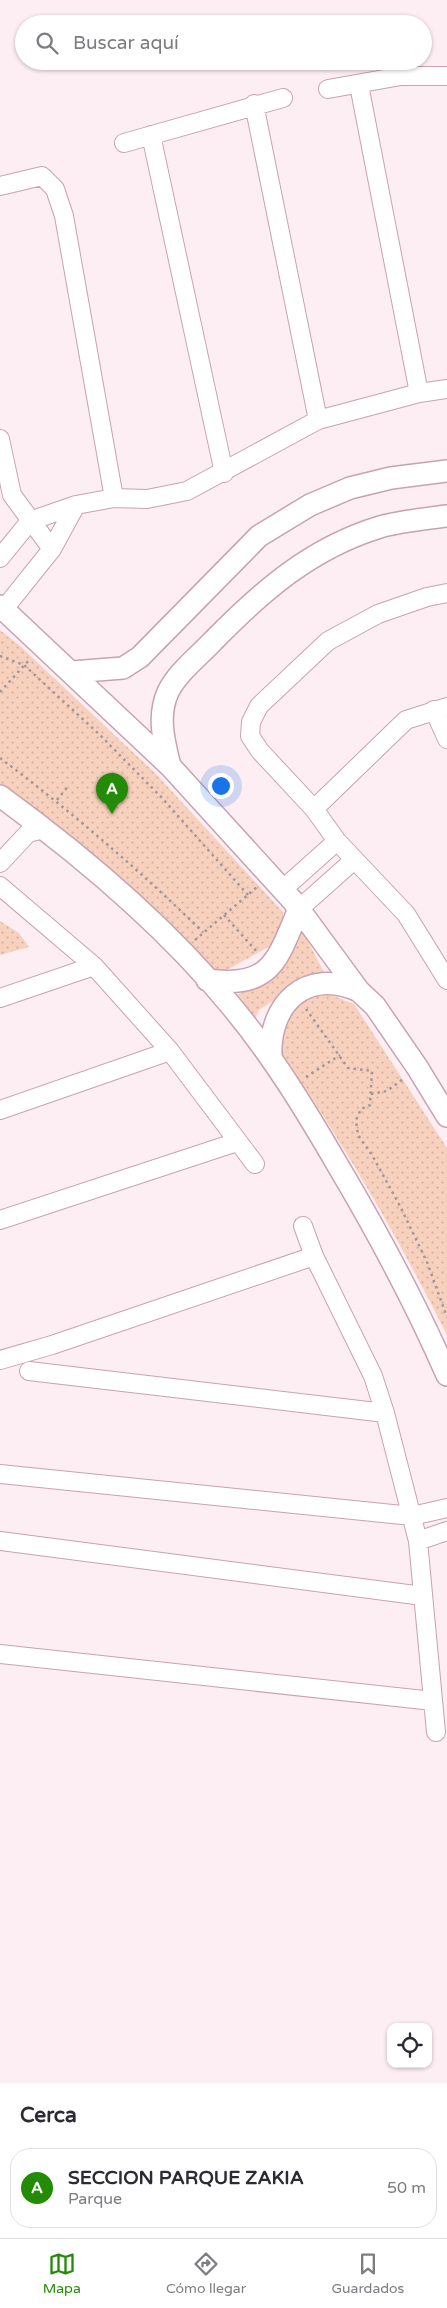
<!DOCTYPE html>
<html lang="es">
<meta charset="utf-8">
<style>
:root{--surface:#fff;--page:#f2f2f3;--text:#2b2b33;--muted:#7c7c81;--line:#e1e1e2;--accent:#238b06}
body{margin:0;font-family:"Varela Round",sans-serif;background:var(--page);color:var(--text)}
.controls{position:absolute;right:15px;bottom:15px;display:grid;overflow:hidden;border-radius:10px;box-shadow:0 1px 4px #0004}
.controls button{width:45px;height:45px;display:grid;place-items:center;padding:0;border:0;border-bottom:1px solid var(--line);background:var(--surface);color:var(--text);font:25px sans-serif}
.you{position:absolute;left:220px;top:785px;width:18px;height:18px;margin:-12px;border:4px solid #fff;border-radius:50%;background:#1a73e8;box-shadow:0 0 0 8px #1a73e833}
.badge{display:grid;place-items:center;width:32px;height:32px;border-radius:50%;background:var(--accent);color:#fff;font-size:16px;font-weight:700}
.pin{position:absolute;translate:-50% -41px;filter:drop-shadow(0 1px 2px #0008)}
.pin::after{content:'';position:absolute;top:26px;width:18px;height:15px;background:inherit;clip-path:polygon(0 0,100% 0,50% 100%)}
.list{margin:0;padding:0;list-style:none}
h2{display:flex;justify-content:space-between;align-items:center;height:65px;margin:0;padding:0 20px;font-size:21px}
h2 small{font-size:16px;font-weight:400;color:var(--muted)}
.list li{display:grid;grid-template-columns:32px 1fr auto;gap:15px;align-items:center;box-sizing:border-box;height:80px;margin:0 10px 10px;padding:0 10px;border:1px solid var(--line);border-radius:20px}
.list b{display:block;font-size:19px;white-space:nowrap}
.list p{margin:0;font-size:16px;white-space:nowrap;color:var(--muted)}
.list em{font-size:16px;font-style:normal;color:var(--muted)}
.icon{flex:none;width:28px;height:28px;fill:none;stroke:currentColor;stroke-width:2;stroke-linecap:round;stroke-linejoin:round}
.map{position:relative;flex:none;width:447px;height:2083px;overflow:hidden}
.search{position:absolute;background:var(--surface);box-shadow:0 1px 4px #0004;left:15px;right:15px;top:15px;height:55px;display:flex;align-items:center;gap:12px;box-sizing:border-box;padding:0 18px;border-radius:28px;color:var(--muted);font-size:19px}
.sheet{height:155px;background:var(--surface)}
nav{display:flex;justify-content:space-around;align-items:center;box-sizing:border-box;height:70px;border-top:1px solid var(--line);background:var(--surface);font-size:14px;color:var(--muted)}
nav a{display:grid;justify-items:center;gap:2px}
nav .on{color:var(--accent)}
.map>svg:first-child{display:block}
</style>
<div class="map">
<svg width="447" height="2083" viewBox="0 0 447 2083">
<defs>
<pattern id="park-dots" width="8" height="8" patternUnits="userSpaceOnUse" patternTransform="scale(1.25)"><rect width="8" height="8" fill="#f7d1bd"/><path d="M2 2h.1M6 6h.1" fill="none" stroke="#d3b2a2" stroke-width="1.8" stroke-linecap="round"/></pattern>
</defs>
<rect width="100%" height="100%" fill="#fdeef4"/>
<!-- park -->
<path fill="url(#park-dots)" d="M0 630 19 645 156 774 282 911 287 927 279 941 216 976 0 791Z
M295 917 325 974H314L259 1010 253 1024 227 999 250 989Z
M0 921 19 933 29 947 0 955Z
M321 991 354 1004 447 1148V1335C397 1235 340 1137 276 1045L286 1012Z"/>
<g fill="none" stroke-linecap="round" stroke-linejoin="round">
<defs>
<path id="minor" d="M359 85 419 393
M328 89 401 76H447
M254 104 318 420
M151 135 224 473
M124 143 283 98
M0 186 42 176 55 189 64 216 114 498
M0 439 12 495 52 549
M0 558 30 521 76 505 114 498 147 499 187 491 318 420 419 393 447 389
M447 593 427 597 378 614 328 641 259 706 251 722 250 736 260 751 314 809 337 841 406 914 447 980
M4 609 52 549 76 505
M434 710 447 739
M314 809 406 720 447 707
M0 863 28 833 43 829
M0 886 94 966 170 1051 255 1164
M282 890 337 841
M299 909 354 860
M0 998 94 966
M0 1110 170 1051
M0 1220 237 1142
M303 1226 314 1256 373 1376 385 1413 418 1541 436 1732
M0 1360 52 1345 314 1256
M29 1371 385 1413
M0 1474 412 1516 447 1508
M0 1541 423 1596
M418 1541 447 1531
M0 1654 433 1701"/>
<path id="tertiary" d="M0 606 170 766 293 901 359 991 375 1006 417 1067 447 1116
M72 672 123 668 140 657 259 536 310 505 350 488 391 478 447 471
M170 766C164 742 157 716 168 692 177 673 199 656 213 641 262 591 311 548 380 527 401 521 425 519 447 516
M0 796C81 855 168 929 232 1007 272 1055 305 1109 337 1164 378 1233 415 1302 447 1375
M207 980C272 989 277 960 299 909
M271 1058C268 1004 306 967 359 991"/>
</defs>
<!-- minor casing -->
<use href="#minor" stroke="#c7a2b3" stroke-width="20"/>
<!-- tertiary casing -->
<use href="#tertiary" stroke="#c7a2b3" stroke-width="24"/>
<!-- path -->
<path stroke="#a4959b" stroke-width="2.5" stroke-dasharray="2.5 4" stroke-linecap="butt" d="M0 656 24 665 100 735 163 799 248 895
M0 692 30 659
M0 758C72 812 139 870 203 932
M57 800 69 785
M224 915 258 953
M195 940 257 887
M306 1009 348 1068 372 1071 370 1105 361 1109 356 1120 358 1135 372 1155 400 1206 427 1262 447 1317
M306 1077 340 1055
M371 1094 387 1091 403 1079"/>
<!-- minor -->
<use href="#minor" stroke="#fff" stroke-width="18"/>
<!-- tertiary -->
<use href="#tertiary" stroke="#fff" stroke-width="21"/>
</g>
</svg>
<div class="controls">
<button><svg class="icon" aria-label="locate" viewBox="0 0 24 24"><circle cx="12" cy="12" r="6"/><path d="M12 2v4M12 18v4M2 12h4M18 12h4"/></svg></button>
</div>
<div class="you"></div>
<div class="pin badge" style="left:112px;top:814px">A</div>
<div class="search"><svg class="icon" aria-label="search" viewBox="0 0 24 24"><circle cx="10" cy="10" r="6"/><path d="M15 15l6 6"/></svg>Buscar aquí</div>
</div>
<section class="sheet">
<h2>Cerca<small></small></h2>
<ul class="list">
<li><span class="badge">A</span><div><b>SECCION PARQUE ZAKIA</b><p>Parque</p></div><em>50 m</em></li>
</ul>
</section>
<nav>
<a class="on"><svg class="icon" aria-label="map" viewBox="0 0 24 24"><path d="M3 6l6-2 6 2 6-2v14l-6 2-6-2-6 2zM9 4v14M15 6v14"/></svg>Mapa</a>
<a><svg class="icon" aria-label="directions" viewBox="0 0 24 24"><path d="M12 3l9 9-9 9-9-9zM9 14v-3h6M13 9l2 2-2 2"/></svg>Cómo llegar</a>
<a><svg class="icon" aria-label="saved" viewBox="0 0 24 24"><path d="M7 4h10v16l-5-4-5 4z"/></svg>Guardados</a>
</nav>
